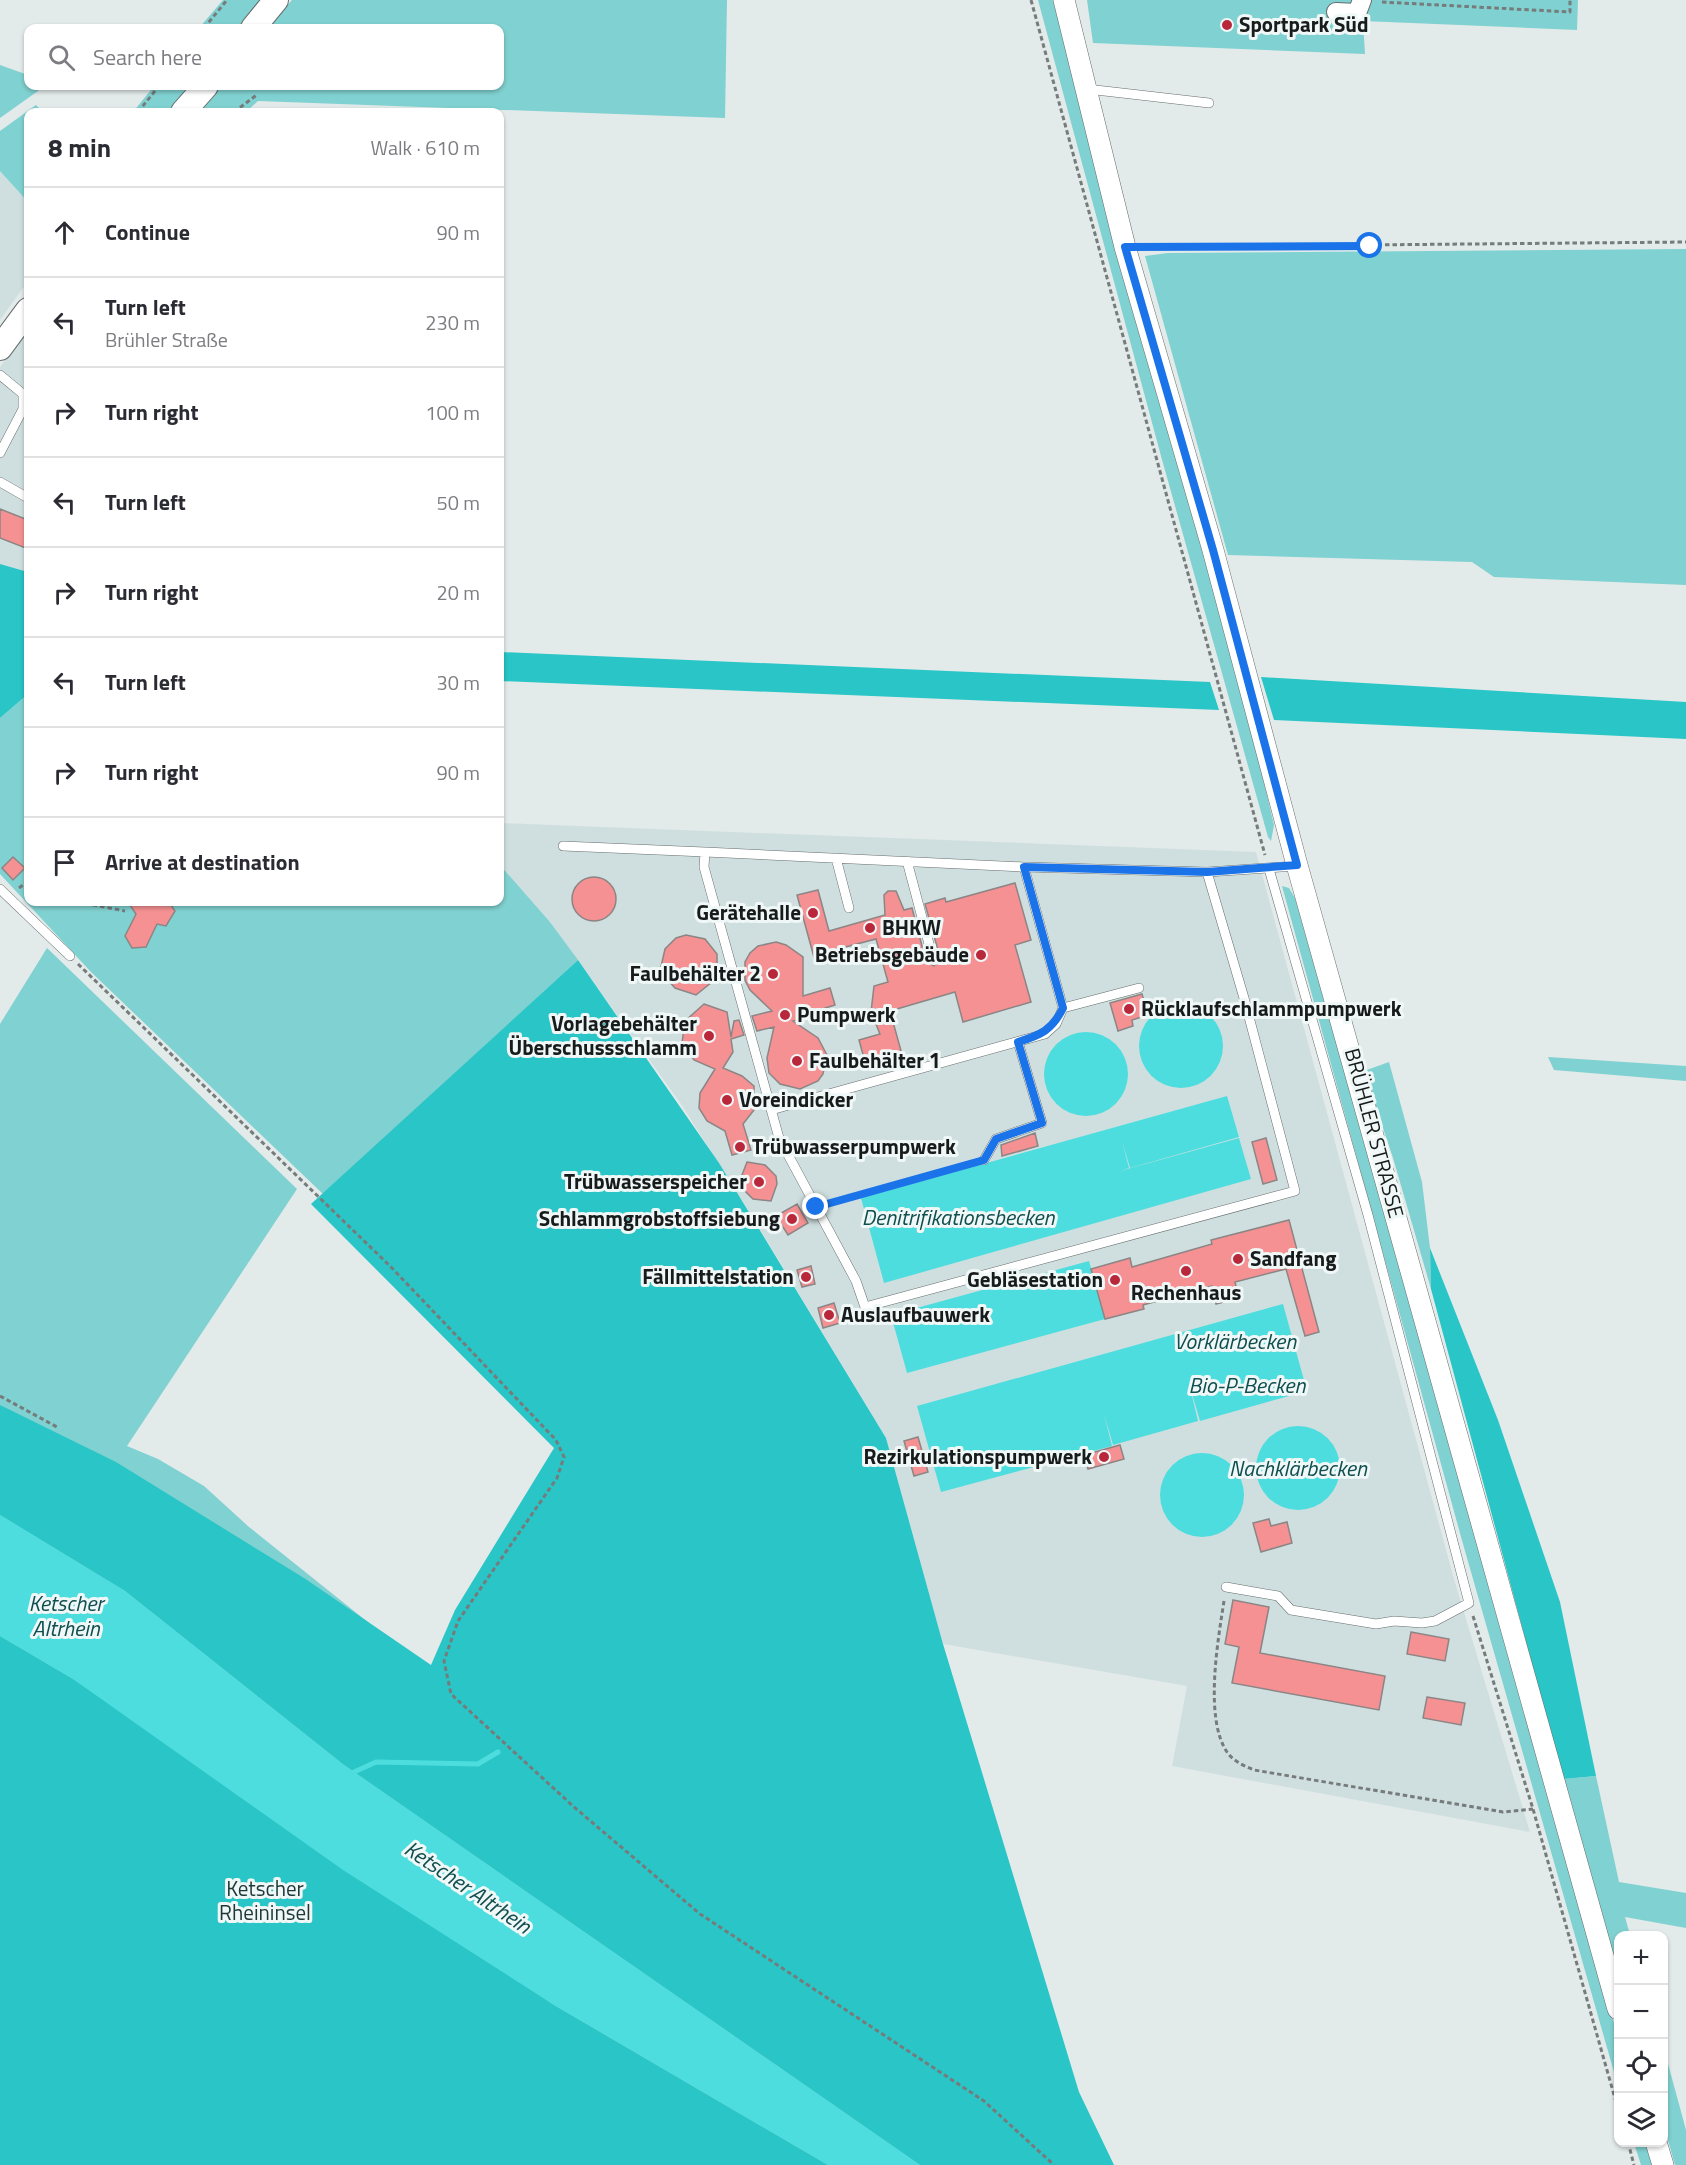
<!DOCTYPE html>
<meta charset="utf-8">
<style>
:root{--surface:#fff;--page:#f7f7f7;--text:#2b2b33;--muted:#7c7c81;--line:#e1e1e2}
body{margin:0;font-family:"Titillium Web",sans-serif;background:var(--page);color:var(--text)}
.controls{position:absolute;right:18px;bottom:18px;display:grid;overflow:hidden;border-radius:12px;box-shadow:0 2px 4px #0004}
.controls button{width:54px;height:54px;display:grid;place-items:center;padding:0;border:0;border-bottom:2px solid var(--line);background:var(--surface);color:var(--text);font:30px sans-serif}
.stop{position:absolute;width:18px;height:18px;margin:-14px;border:4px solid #1a73e8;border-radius:50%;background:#fff}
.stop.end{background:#1a73e8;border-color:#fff;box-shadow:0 2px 6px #0008}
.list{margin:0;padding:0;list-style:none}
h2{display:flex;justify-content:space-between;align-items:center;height:78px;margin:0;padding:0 24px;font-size:26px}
h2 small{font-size:20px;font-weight:400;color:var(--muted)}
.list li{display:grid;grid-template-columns:39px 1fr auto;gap:18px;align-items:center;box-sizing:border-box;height:90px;padding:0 24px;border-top:2px solid var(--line)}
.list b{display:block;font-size:22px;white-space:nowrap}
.list p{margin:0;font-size:20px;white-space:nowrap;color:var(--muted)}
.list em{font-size:20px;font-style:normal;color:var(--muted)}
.icon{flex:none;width:33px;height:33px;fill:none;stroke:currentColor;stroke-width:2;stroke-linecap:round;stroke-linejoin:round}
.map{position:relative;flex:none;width:1686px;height:2165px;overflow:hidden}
.search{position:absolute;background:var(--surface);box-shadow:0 2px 4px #0004;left:24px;top:24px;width:480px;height:66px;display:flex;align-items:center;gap:15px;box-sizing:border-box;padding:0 21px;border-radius:12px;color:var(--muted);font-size:22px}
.panel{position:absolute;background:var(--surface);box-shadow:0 2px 4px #0004;left:24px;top:108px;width:480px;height:798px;border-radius:12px}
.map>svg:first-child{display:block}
</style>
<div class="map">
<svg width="1686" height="2165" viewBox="0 0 1686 2165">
<rect width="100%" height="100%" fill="#e3eaea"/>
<!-- built -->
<path fill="#cfdfdf" d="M0 171 28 202V281L0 320Z
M28 328V572L0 564V367Z
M500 823 1256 852 1454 1579 1530 1832 1172 1766 1187 1686 943 1644 886 1438 758 1226 681 1104 550 922 500 865Z"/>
<!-- green -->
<path fill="#80d1d1" d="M223 0H265L242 28H199Z
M292 0H727L725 118 258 101 246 112H195L218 86H500V28H267Z
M1038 0H1053L1092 154 1240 682 1274 825 1271 841 1268 837 1161 456Z
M1087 0H1578L1577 30 1363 21 1365 54 1093 43Z
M0 65 28 75V86H45L0 118Z
M154 86H194L172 112H133Z
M36 105 43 112H28V202L0 171V131Z
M1686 249V585L1494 577 1472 562 1228 555 1145 256 1168 253Z
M28 694V902H500V865L550 922 578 960 323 1194 91 972 0 874V718Z
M1282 886 1289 888 1295 898 1618 2037V2086L1463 1544Z
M47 948 297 1189 127 1446 158 1459 204 1486 249 1527 384 1635 1065 2165H0V1024Z
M1548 1057 1686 1066V1081L1554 1070Z
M1389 1062 1422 1182 1430 1248 1431 1289 1393 1158 1364 1071Z
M1596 1776 1619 1882 1686 1893V1928L1625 1917 1630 1935 1618 1936V1970L1563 1779Z
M1664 2049 1686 2130V2165H1675L1664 2126Z
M1634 2143H1647L1653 2165H1641Z"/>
<!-- forest -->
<path fill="#2ac5c6" d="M0 564 28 572V694L0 718Z
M500 652 1210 682 1219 710 500 681Z
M1261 677 1686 702V739L1274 720Z
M578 960 719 1163 886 1438 943 1644 1079 2092 1114 2165H920L344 1765 125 1591 0 1515V1405L116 1462 304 1578 431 1665 455 1610 554 1448 311 1204Z
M1430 1248 1498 1420 1560 1602 1596 1776 1563 1779 1431 1289Z
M0 1636 73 1679 554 2005 828 2165H0Z"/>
<!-- water -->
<path fill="#4eddde" d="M1139 1046a42 42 0 1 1 84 0a42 42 0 1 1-84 0Z
M1044 1074a42 42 0 1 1 84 0a42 42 0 1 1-84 0Z
M1227 1096 1239 1137 1130 1168 1122 1141 1129 1168 1120 1171 1239 1138 1251 1179 884 1283 861 1198Z
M1089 1261 1105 1319 907 1373 891 1315Z
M1283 1304 1307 1391 1200 1421 1190 1387 1198 1421 1113 1445 1104 1414 1112 1446 941 1492 917 1406Z
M1256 1468a42 42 0 1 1 84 0a42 42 0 1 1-84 0Z
M1160 1495a42 42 0 1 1 84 0a42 42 0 1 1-84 0Z
M0 1515 125 1591 344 1765 920 2165H828L554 2005 343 1870 73 1679 0 1636Z"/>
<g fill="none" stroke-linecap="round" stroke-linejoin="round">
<!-- stream -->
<path stroke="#4eddde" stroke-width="5" d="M354 1772 376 1762 478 1764 498 1752"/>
</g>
<!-- building -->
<path fill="#f59192" stroke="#8c8585" stroke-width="1.5" d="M0 509 28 520V549L0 538Z
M13 857 25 868 13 880 2 868Z
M572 899a22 22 0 1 1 44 0a22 22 0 1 1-44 0Z
M1015 883 1031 940 1015 945 1031 1002 963 1022 955 992 890 1011 903 1058 867 1069 859 1040 880 1034 871 1012 874 986 888 982 876 939 834 950 836 955 815 961 797 895 818 890 829 931 885 915 884 895 888 891H896L904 910 912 908 926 961 934 966 940 957 925 904 945 898 946 902Z
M128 902H169L175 911 166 926 157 924 146 947 132 948 125 936 136 914Z
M686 935 705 939 717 954V973L712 982 696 995 675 988 660 971 665 949 676 938Z
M776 942 786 945 803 957V996L830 988 835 1005 816 1011 817 1015 793 1021 818 1038 827 1055 823 1074 818 1081 800 1089 780 1084 769 1073 767 1058 774 1027 757 1031 752 1016 772 1011 750 990 745 980V962L750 953 758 946Z
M1142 994 1148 1015 1132 1020 1133 1026 1118 1031 1110 1003Z
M704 1004 727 1012 731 1037 734 1021 739 1020 744 1035 731 1039 733 1052 723 1068 742 1076 754 1086V1110L743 1124 751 1150 732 1155 725 1131 707 1121 699 1108 700 1093 715 1069 694 1060 682 1043 685 1021Z
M1035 1133 1038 1146 1002 1156 1001 1145Z
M1266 1138 1277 1180 1263 1184 1252 1142Z
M747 1162 765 1165 776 1176 777 1184 771 1201 753 1199 742 1188 740 1180Z
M797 1204 808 1223 788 1235 776 1216Z
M1289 1220 1319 1332 1305 1336 1286 1269 1235 1282 1239 1298 1216 1304 1212 1286 1143 1305 1144 1309 1105 1319 1091 1269 1130 1258 1132 1267 1212 1244 1211 1240Z
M811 1266 815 1284 802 1287 797 1270Z
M834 1303 840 1323 823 1328 818 1308Z
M918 1437 928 1472 914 1476 904 1441Z
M1120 1445 1124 1459 1088 1469 1084 1455Z
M1269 1519 1271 1526 1287 1522 1292 1543 1261 1552 1253 1523Z
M1233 1600 1269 1607 1260 1653 1385 1676 1379 1710 1232 1683 1239 1647 1225 1644Z
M1411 1632 1449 1639 1445 1661 1407 1654Z
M1427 1697 1465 1703 1461 1725 1423 1718Z"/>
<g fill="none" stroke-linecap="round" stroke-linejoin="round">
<defs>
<path id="service" d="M1087 89 1209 103
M0 375 23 394V409L0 453
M0 482 28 498
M563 846 705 852
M836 858 849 908
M907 861 933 959
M1207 872 1244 998 1295 1191 865 1307 856 1281 779 1138 704 867 705 852 1024 867 1207 872 1296 866
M0 889 70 956
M1063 1008 1139 988
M771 1110 1045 1034 1056 1024 1063 1008 1024 867
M984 1160 996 1139 1042 1123 1018 1042
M1226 1587 1278 1596 1291 1610 1376 1624 1394 1621 1422 1623 1435 1621 1469 1603 1368 1215 1269 869"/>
<path id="minor" d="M1336 12 1357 13 1362 0"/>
<path id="tertiary" d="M1064 0 1125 247 1213 550 1297 865 1618 2009
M1656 2142 1663 2165"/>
<path id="secondary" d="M253 28 276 0
M183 112 206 86
M0 348 28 310"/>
</defs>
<!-- service casing -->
<use href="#service" stroke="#676d6d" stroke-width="10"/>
<!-- minor casing -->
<use href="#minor" stroke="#676d6d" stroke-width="20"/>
<!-- tertiary casing -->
<use href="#tertiary" stroke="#676d6d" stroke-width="22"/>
<!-- secondary casing -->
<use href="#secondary" stroke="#676d6d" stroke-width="26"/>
<!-- path -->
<path stroke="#767b7b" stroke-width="3" stroke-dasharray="4.5 3" stroke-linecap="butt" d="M1031 0 1265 855
M1382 2 1570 12V0
M204 28 227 0
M138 112 159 86
M234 112 258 94
M1145 247 1686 242
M19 888 28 881
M78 902 125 911
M78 964 390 1266 556 1440 564 1457 557 1478 458 1621 444 1661 451 1694 574 1807 700 1914 984 2101 1054 2165
M829 1203 970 1164
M0 1396 57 1427
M1224 1601C1218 1640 1204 1718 1227 1752 1233 1761 1244 1766 1254 1770L1503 1812 1533 1809
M1473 1616 1533 1809 1618 2109
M1628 2142 1634 2165"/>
<!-- service -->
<use href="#service" stroke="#fff" stroke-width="9"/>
<!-- minor -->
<use href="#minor" stroke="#fff" stroke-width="18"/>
<!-- tertiary -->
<use href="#tertiary" stroke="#fff" stroke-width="21"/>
<!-- secondary -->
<use href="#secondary" stroke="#fff" stroke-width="24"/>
</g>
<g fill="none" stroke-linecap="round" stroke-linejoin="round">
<!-- route -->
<path stroke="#1a73e8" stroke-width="8" d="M816 1207 984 1160 996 1139 1042 1123 1018 1042C1041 1035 1052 1030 1063 1008L1024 867 1207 872 1297 865 1213 550 1125 247 1370 246"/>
</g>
<!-- markers -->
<g fill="#b9273a" stroke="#f0f7f7" stroke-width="2">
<circle cx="1227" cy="25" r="6"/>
<circle cx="813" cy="913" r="6"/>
<circle cx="870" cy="928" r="6"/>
<circle cx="981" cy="955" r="6"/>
<circle cx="773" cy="974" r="6"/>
<circle cx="1129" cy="1009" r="6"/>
<circle cx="785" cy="1015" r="6"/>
<circle cx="709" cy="1036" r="6"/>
<circle cx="797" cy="1061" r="6"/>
<circle cx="727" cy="1100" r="6"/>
<circle cx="740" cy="1147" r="6"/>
<circle cx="759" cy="1182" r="6"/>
<circle cx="792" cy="1219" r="6"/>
<circle cx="1238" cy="1259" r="6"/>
<circle cx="1186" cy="1271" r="6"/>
<circle cx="806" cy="1277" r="6"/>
<circle cx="1115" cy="1280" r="6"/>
<circle cx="829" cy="1315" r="6"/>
<circle cx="1104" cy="1457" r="6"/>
</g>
<g text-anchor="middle" stroke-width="6" stroke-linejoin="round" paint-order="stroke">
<!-- poi labels -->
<g font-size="21" font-weight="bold" fill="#181b1b" stroke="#f0f7f7" text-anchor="start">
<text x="1239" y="32">Sportpark Süd</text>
<text x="801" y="920" text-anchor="end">Gerätehalle</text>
<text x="882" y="935">BHKW</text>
<text x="969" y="962" text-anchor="end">Betriebsgebäude</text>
<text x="761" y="981" text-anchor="end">Faulbehälter 2</text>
<text x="1141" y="1016">Rücklaufschlammpumpwerk</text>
<text x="797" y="1022">Pumpwerk</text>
<text x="697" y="1031" text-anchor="end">Vorlagebehälter<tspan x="697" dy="24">Überschussschlamm</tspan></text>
<text x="809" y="1068">Faulbehälter 1</text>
<text x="739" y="1107">Voreindicker</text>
<text x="752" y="1154">Trübwasserpumpwerk</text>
<text x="747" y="1189" text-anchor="end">Trübwasserspeicher</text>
<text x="780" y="1226" text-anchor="end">Schlammgrobstoffsiebung</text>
<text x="1250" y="1266">Sandfang</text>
<text x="794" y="1284" text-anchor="end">Fällmittelstation</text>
<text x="1103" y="1287" text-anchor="end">Gebläsestation</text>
<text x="1186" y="1300" text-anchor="middle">Rechenhaus</text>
<text x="841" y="1322">Auslaufbauwerk</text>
<text x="1092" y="1464" text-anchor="end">Rezirkulationspumpwerk</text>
</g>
<!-- street labels -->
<g font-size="21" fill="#181b1b" stroke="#f0f7f7">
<text transform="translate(1374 1133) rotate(75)" y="7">BRÜHLER STRASSE</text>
</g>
<!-- park labels -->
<g font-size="21" fill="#1f3737" stroke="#f0f7f7">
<text x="265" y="1896">Ketscher<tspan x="265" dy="24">Rheininsel</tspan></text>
</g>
<!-- water labels -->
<g font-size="22" font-style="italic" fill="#104e4f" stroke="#f0f7f7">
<text x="958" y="1225">Denitrifikationsbecken</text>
<text x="1235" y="1349">Vorklärbecken</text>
<text x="1247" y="1393">Bio-P-Becken</text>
<text x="1298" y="1476">Nachklärbecken</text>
<text x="66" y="1611">Ketscher<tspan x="66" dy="25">Altrhein</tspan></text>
<text transform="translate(468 1887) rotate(34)" y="8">Ketscher Altrhein</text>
</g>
</g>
</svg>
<div class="controls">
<button>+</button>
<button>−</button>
<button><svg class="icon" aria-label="locate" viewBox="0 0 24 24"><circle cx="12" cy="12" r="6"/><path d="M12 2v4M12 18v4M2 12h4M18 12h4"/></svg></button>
<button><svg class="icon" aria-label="layers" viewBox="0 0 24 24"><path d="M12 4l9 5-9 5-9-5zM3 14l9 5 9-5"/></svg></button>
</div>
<div class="stop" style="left:1370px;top:246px"></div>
<div class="stop end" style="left:816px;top:1207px"></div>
<div class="search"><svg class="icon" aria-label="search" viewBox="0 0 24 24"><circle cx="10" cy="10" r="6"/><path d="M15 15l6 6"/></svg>Search here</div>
<section class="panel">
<h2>8 min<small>Walk · 610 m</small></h2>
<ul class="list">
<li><svg class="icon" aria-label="ahead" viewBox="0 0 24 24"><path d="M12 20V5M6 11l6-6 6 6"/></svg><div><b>Continue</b></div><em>90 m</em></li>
<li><svg class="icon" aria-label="left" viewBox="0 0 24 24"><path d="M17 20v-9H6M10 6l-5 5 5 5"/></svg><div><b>Turn left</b><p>Brühler Straße</p></div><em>230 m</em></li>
<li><svg class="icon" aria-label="right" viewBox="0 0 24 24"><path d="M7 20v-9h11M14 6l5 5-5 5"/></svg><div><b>Turn right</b></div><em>100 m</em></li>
<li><svg class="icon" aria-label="left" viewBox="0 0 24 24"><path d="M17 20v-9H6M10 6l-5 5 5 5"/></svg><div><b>Turn left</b></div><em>50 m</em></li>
<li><svg class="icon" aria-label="right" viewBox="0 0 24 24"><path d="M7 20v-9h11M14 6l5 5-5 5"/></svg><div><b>Turn right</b></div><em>20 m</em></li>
<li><svg class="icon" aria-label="left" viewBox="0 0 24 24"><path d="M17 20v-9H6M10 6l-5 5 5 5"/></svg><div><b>Turn left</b></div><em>30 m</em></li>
<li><svg class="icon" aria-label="right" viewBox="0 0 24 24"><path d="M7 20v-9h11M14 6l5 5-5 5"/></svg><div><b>Turn right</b></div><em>90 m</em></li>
<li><svg class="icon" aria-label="arrive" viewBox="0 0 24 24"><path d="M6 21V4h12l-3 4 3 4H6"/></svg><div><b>Arrive at destination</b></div></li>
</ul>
</section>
</div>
